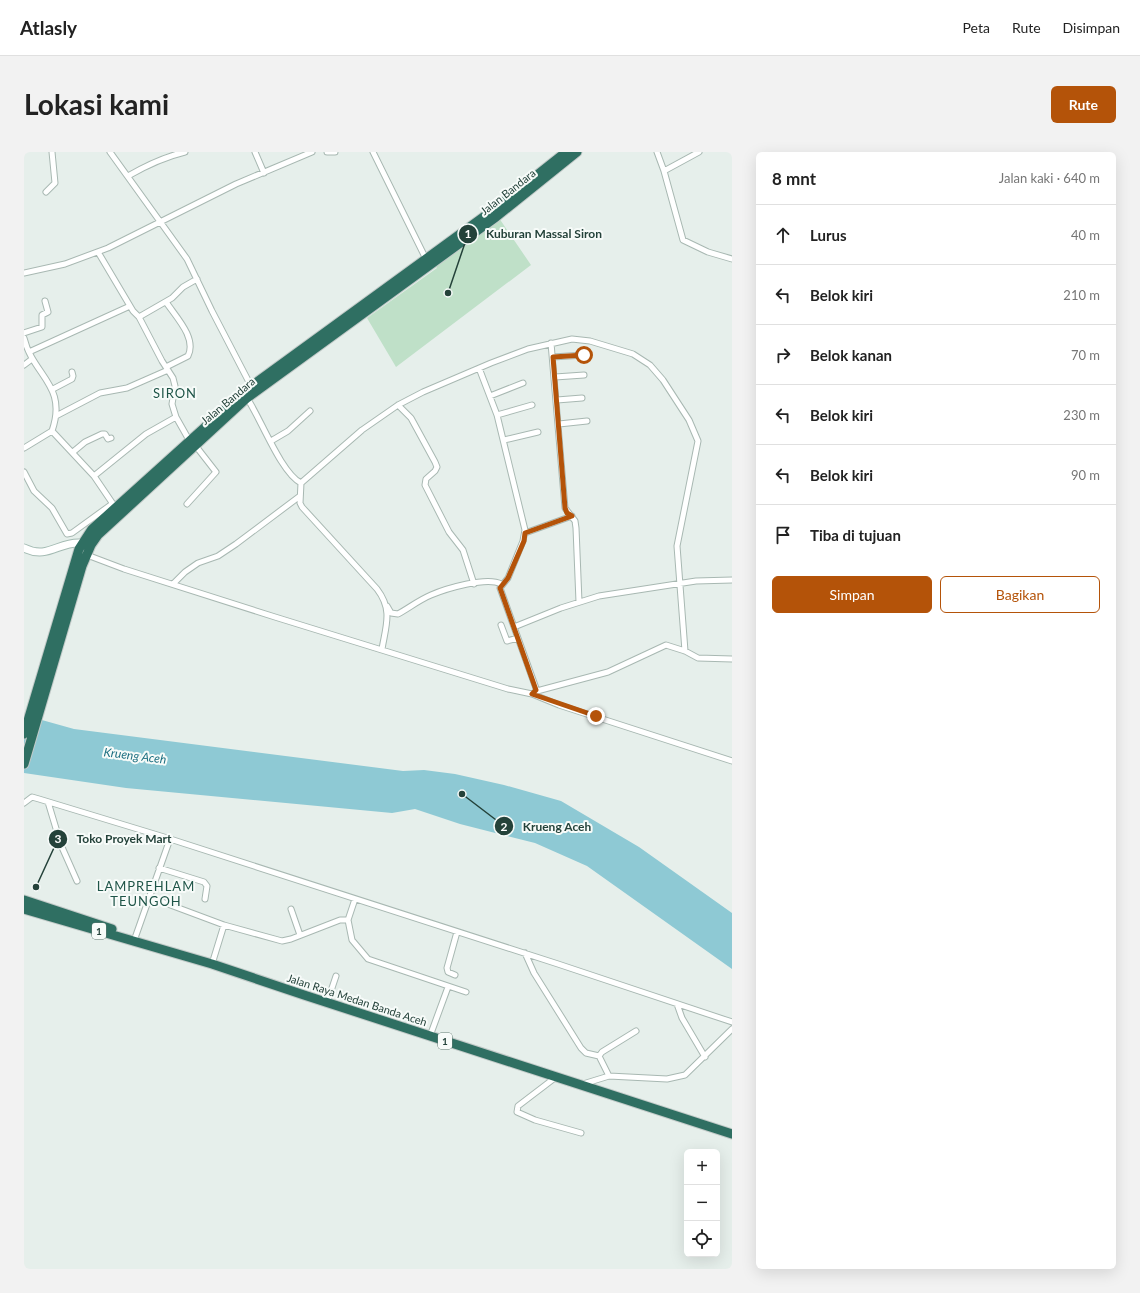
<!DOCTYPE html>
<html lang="id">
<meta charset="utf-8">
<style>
:root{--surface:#fff;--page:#f2f2f2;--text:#222;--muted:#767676;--line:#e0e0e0;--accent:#b45309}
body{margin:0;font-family:Lato,sans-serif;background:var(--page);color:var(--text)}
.controls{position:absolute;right:12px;bottom:12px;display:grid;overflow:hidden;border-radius:6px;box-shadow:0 4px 16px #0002}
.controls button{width:36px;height:36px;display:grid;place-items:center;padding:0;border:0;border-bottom:1px solid var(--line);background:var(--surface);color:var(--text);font:20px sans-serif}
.stop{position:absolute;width:12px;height:12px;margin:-9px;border:3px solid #b45309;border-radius:50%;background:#fff}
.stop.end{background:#b45309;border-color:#fff;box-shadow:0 1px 4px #0008}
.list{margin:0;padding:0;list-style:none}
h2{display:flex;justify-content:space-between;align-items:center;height:52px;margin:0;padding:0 16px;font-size:17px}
h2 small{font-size:13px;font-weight:400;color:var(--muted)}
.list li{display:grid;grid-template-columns:26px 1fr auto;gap:12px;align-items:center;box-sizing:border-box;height:60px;padding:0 16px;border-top:1px solid var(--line)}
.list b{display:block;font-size:15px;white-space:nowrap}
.list em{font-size:13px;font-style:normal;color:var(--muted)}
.actions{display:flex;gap:8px;padding:12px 16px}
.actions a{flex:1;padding:9px 0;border:1px solid var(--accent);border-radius:6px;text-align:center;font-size:14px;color:var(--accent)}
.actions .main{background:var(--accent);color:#fff}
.icon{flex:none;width:22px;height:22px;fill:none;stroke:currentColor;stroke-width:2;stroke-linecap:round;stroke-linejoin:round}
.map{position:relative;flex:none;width:708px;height:1117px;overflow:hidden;border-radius:6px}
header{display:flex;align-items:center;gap:24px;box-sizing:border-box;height:56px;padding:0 20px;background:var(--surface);border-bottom:1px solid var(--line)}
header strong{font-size:19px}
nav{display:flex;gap:22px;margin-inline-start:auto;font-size:14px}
.intro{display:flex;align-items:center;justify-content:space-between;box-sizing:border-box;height:96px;padding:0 24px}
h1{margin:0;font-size:28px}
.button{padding:10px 18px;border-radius:6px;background:var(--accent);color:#fff;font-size:14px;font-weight:700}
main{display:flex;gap:24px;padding:0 24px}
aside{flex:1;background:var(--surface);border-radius:6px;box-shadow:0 4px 16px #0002}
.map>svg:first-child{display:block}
</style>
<header>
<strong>Atlasly</strong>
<nav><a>Peta</a><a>Rute</a><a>Disimpan</a></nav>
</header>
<div class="intro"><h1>Lokasi kami</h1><a class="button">Rute</a></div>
<main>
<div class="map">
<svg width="708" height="1117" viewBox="0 0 708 1117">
<rect width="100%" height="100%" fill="#e6efeb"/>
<!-- green -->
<path fill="#bfe0c8" d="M475 66 507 113 372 215 343 166 413 116 411 113Z"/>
<!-- water -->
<path fill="#8ec9d4" d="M0 563 50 577 379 619 400 618 431 622 480 633 537 649 615 695 708 761V817L563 714 511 691 436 672 391 657 368 661 102 636 0 621Z"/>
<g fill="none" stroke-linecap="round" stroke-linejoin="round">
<defs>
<path id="street" d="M86 0 163 107 188 159 227 234
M231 0 240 21
M303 0H311
M349 0 402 107
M633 0 640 19 659 88 684 100 708 107
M640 19 675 0
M104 24C123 13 140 5 161 0
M22 40 31 31 28 0
M74 100 109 159 115 165 138 209 149 226 151 234 148 252 152 265 122 282 70 324 91 355
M0 121 41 112 84 96 212 32 288 0
M115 165 148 146 159 135 173 127
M0 181 18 175V163L24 160 21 149
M0 186C9 224 44 233 28 279L70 324
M527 191 541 356 551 369 552 376 555 450
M5 200 106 154
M529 205 560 203
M0 213 8 207
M142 215 164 204C173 186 152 165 142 150
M455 216 473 263 501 378 499 389 484 426 476 436 513 539
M531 225 560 223
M29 237 48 227 49 224 48 220
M466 244 499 231
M223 246C237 267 257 321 277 331
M533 248 558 246
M374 253 387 266 411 310 413 315 411 319 402 327 401 333 425 380 439 398 450 432
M473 263 508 253
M32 264 76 241 103 236 144 218
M152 265 165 288
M535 272 563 269
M480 288 514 280
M247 289 264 279 286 259
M0 296 28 279
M49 300 61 290 78 282H81L84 287 87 286
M0 320 10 339 28 356 43 382 48 381 88 352
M277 331 338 278 374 253 399 240 467 211 504 197 548 187 566 189 609 202 626 213 639 228 665 268 674 289 653 394 661 499
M277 331 276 351 278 355 353 437C369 458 362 473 358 497
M163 352 192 320 171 293
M501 381 548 364
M63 403 100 417 251 465 484 537 508 542 513 539 584 520 642 493 661 499 674 506 708 507
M149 432 161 420 174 411 194 404 212 392 276 344
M363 454 367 461 374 462C385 456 395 448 407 443 421 437 463 424 477 432
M477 473 483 489 494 486
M490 475 537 456 575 444 672 429 708 428
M508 542 535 553 708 609
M24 650 37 693 53 729
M0 651 8 645 15 647 140 685 534 812 708 870
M135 716 180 730 183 734 181 747
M125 745 200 773
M267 757 276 783
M324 768 328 788 344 807 442 840
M111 786 146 687
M501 801 510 821 557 896 562 901 575 904 585 924
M188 812 200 773 258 789 267 787 316 768H324L331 747
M431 823 424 820 423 816 433 780
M303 851 312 824
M653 852 658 866 681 905
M406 884 424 835
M575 904 578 900 612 879
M532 925 494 954 493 960 511 968 557 981
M559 932 585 924 643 927 661 923 708 877"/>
<path id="secondary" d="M0 396C24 408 35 389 57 391"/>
<path id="highway" d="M0 582 55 397 68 377 222 238 465 61 542 0
M0 612 58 414 67 393 74 383 223 246 472 65 553 0
M0 748 88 777
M0 757 188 812 280 843 708 982"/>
</defs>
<!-- street casing -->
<use href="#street" stroke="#a8b8b2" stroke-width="7"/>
<!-- secondary casing -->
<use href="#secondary" stroke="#a4bbb3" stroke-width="9"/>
<!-- highway casing -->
<use href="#highway" stroke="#c2cac8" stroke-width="11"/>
<!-- street -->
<use href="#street" stroke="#fff" stroke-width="5"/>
<!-- secondary -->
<use href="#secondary" stroke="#fff" stroke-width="7"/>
<!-- highway -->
<use href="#highway" stroke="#2f6f62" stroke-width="9"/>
</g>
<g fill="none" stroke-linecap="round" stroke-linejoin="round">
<!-- route -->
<path stroke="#b45309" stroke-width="5" d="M560 203 529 205 541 356 543 361 548 364 501 381 500 389 484 426 476 436 512 538 508 542 572 564"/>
</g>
<g text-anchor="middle" stroke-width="4" stroke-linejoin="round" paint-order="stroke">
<!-- shield labels -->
<g fill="#f7fbf9" stroke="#637a73" stroke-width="1">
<rect x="68" y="771" width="14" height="16" rx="3"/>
<rect x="414" y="881" width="14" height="16" rx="3"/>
</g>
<g font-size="10" font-weight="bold" fill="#24423a">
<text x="75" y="783">1</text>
<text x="421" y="893">1</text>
</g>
<!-- street labels -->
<g font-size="11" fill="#24423a" stroke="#f7fbf9">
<text transform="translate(484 40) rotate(-38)" y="4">Jalan Bandara</text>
<text transform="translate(204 249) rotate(-40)" y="4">Jalan Bandara</text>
<text transform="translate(333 848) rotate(18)" y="4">Jalan Raya Medan Banda Aceh</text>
</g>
<!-- water labels -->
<g font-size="12" font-style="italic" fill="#1c6f80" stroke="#f7fbf9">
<text transform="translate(111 604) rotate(7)" y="4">Krueng Aceh</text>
</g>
<!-- quarter labels -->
<g font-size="13" letter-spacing="1" fill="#1f5548" stroke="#f7fbf9">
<text x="151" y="246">SIRON</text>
<text x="122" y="739">LAMPREHLAM<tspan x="122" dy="15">TEUNGOH</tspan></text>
</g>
</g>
<!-- callouts -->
<path fill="none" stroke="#24423a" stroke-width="1.5" d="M424 141L444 82M438 642L480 674M12 735L34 687"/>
<g fill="#24423a" stroke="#f7fbf9" stroke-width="1.5">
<circle cx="424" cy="141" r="4"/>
<circle cx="438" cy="642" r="4"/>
<circle cx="12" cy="735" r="4"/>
<circle cx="444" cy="82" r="10"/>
<circle cx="480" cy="674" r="10"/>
<circle cx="34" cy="687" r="10"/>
</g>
<g font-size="12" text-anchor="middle" font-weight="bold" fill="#fff">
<text x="444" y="86">1</text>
<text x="480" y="679">2</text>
<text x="34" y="691">3</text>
</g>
<g font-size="12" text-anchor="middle" font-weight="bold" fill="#24423a" stroke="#f7fbf9" stroke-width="4" stroke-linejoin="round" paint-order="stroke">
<text x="520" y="86">Kuburan Massal Siron</text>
<text x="533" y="679">Krueng Aceh</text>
<text x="100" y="691">Toko Proyek Mart</text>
</g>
</svg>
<div class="controls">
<button>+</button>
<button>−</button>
<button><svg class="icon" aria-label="locate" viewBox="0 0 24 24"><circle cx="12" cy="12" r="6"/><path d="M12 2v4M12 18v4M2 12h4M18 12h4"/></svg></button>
</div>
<div class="stop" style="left:560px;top:203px"></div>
<div class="stop end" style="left:572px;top:564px"></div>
</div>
<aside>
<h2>8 mnt<small>Jalan kaki · 640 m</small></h2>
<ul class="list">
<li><svg class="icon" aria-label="ahead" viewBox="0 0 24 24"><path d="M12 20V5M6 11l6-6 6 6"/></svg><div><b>Lurus</b></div><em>40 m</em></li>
<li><svg class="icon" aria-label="left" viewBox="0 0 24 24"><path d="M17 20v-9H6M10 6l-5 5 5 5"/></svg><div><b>Belok kiri</b></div><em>210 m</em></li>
<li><svg class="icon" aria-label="right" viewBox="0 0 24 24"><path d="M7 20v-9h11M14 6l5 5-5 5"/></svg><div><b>Belok kanan</b></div><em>70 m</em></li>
<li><svg class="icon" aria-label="left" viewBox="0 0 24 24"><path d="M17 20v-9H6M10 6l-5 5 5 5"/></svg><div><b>Belok kiri</b></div><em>230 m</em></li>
<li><svg class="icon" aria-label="left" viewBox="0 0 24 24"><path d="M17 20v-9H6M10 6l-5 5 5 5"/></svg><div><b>Belok kiri</b></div><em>90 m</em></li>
<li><svg class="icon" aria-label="arrive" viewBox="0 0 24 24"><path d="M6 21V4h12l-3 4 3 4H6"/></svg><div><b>Tiba di tujuan</b></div></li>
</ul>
<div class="actions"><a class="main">Simpan</a><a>Bagikan</a></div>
</aside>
</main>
